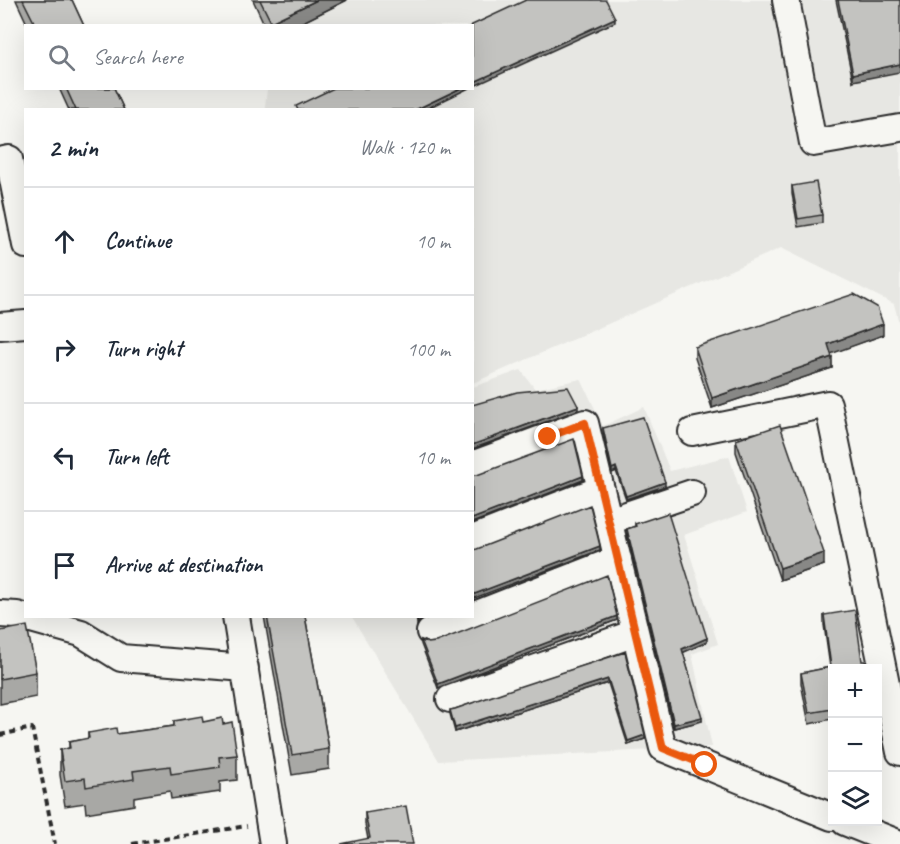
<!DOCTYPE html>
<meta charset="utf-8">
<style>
:root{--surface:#fff;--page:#f2f2f3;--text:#1f2937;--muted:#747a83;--line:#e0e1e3}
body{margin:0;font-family:Caveat,sans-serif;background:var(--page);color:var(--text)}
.controls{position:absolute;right:18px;bottom:18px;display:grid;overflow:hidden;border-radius:0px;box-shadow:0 6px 24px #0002}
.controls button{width:54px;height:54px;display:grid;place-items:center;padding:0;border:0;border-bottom:2px solid var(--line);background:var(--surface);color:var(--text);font:30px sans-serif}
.stop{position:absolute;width:18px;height:18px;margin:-14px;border:4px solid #ea580c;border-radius:50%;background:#fff}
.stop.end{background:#ea580c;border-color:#fff;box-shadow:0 2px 6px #0008}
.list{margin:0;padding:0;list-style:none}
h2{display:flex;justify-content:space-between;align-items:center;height:78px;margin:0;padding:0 24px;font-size:26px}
h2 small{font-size:20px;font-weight:400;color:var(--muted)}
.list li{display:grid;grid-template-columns:39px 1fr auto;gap:18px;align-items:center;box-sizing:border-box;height:108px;padding:0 24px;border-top:2px solid var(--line)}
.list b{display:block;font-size:22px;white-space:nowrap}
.list em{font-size:20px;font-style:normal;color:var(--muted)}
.icon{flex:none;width:33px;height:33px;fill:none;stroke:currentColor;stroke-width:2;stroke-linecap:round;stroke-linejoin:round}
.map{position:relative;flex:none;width:900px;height:844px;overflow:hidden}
.search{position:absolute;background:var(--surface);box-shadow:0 6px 24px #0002;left:24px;top:24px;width:450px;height:66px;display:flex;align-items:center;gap:15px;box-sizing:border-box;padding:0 21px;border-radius:0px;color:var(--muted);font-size:22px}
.panel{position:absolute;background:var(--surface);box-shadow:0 6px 24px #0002;left:24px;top:108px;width:450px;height:510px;border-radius:0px}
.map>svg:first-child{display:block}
</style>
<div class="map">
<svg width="900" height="844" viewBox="0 0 900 844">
<rect width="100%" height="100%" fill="#f6f6f2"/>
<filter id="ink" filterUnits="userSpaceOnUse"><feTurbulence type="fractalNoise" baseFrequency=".0167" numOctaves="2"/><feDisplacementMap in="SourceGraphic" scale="12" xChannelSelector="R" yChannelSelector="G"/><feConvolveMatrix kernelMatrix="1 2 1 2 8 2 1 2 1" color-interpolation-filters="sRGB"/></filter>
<g filter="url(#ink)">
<!-- built -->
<path fill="#e7e7e3" d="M253 0H900V327L894 304 781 248 473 383 472 110H267L265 106 267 89 472 88V26L265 25Z
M521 370 535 389 581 379 603 426 644 407 670 471 729 456 747 512 684 535 718 644 692 654 712 747 439 761 352 617 472 616 473 387Z"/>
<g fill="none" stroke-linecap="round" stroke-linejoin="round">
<defs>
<path id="minor" d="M786 0 813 143 900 128
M0 161 9 159 26 245
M0 326 26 324
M692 432 828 404 900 752
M472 465 585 423 663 748 832 817
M609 521 692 493
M472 539 601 489
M0 614 17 615 81 633 121 658 245 668
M236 616 273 844
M472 616 618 559
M430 632 470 616
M450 699 635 633
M845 822 900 844"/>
</defs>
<!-- minor casing -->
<use href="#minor" stroke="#2b2b2b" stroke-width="30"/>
<!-- path -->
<path stroke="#2b2b2b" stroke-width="4" stroke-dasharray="6 4.5" stroke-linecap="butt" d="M0 735 32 728 55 844
M132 844 247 826"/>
<!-- minor -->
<use href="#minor" stroke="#f6f6f2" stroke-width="26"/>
</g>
<!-- wall -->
<path fill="#a8a8a5" stroke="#2b2b2b" stroke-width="1.5" d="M16 0H72L84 26H28Z
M253 0H347L295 26H265Z
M836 0H900L853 81Z
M59 88H114L124 110H69Z
M792 186 822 215V223L798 227 792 194Z
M883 335 831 353 832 368 712 408 695 358V347Z
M603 428 665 486 626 499 616 471 612 473 603 432Z
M736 440 824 565 780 580 736 452Z
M635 524 707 642 683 652 702 721 674 728 627 533V529L635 526Z
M824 615 832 669V719L809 724 801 683V673L830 667 824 625Z
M264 616H305L329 749V769L292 775Z
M617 620 438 688 421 644V640L428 643Z
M0 631 36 672V697L0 704Z
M625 652 645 739 628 745 608 683 455 732 450 714V710L455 709Z
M174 721 203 722 223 724 237 755V780L220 782V792L171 799 170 791 134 797V805L86 813 85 803 65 806 60 775V750L69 748V742L88 739V733L117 734 174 726Z
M365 813 413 844 368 839 365 824Z"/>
<!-- shaded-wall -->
<path fill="#888886" stroke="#2b2b2b" stroke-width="1.5" d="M317 0H347L295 26H271V22Z
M615 18V22L472 87V83Z
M900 64V72L853 81V74Z
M461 88H469L424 110H415Z
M883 324V335L828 355V344Z
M832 357V368L712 408V398Z
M578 406V410L472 449V445Z
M616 467V471L612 473V469Z
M583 476V480L472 523V519Z
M665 482V486L626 499V496Z
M600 546V550L472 599V595Z
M824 553V565L780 580V568Z
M421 616H428L419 622 417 626V622L419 618Z
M617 616V620L438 688V684Z
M707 638V642L682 653V649Z
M608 679V683L455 732V728Z
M702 717V721L674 728V724Z
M645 735V739L628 745V741Z"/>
<!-- building -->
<path fill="#c3c3c0" stroke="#2b2b2b" stroke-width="1.5" d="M23 0H72L84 26H36Z
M260 0H317L271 22Z
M526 0H606L615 18 472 83V26H470Z
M838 0H900V64L853 74Z
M66 88H114L124 110H76Z
M334 88H461L415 110H298L296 106Z
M816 182 822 215 798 219 792 186Z
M854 294 877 307 883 324 828 344 832 357 712 398 695 347Z
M568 387 578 406 472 445V405L517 392Z
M643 417 665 482 626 496 616 467 612 469 603 428Z
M780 425 824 553 780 568 736 440Z
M574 439 583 476 472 519V475H477Z
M590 505 600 546 472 595V550L477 549Z
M668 513 707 638 682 649 702 717 674 724 627 529 636 526 635 524Z
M607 575 617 616 438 684 421 640 428 643 436 642Z
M855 610 862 661H865L867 669H832V709L809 713 801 673 831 667 824 615Z
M267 616H305L329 749 292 755Z
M415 616H421L419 618 417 622Z
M27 626 36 672 0 679V631Z
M625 652 645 735 628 741 608 679 455 728 450 710 455 709 521 686Z
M202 716 203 722 222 718 223 724 232 722 237 755 219 757 220 767 171 774 170 766 133 771 134 779 86 787 85 778 65 781 60 750 70 748 69 742 89 738 88 733 116 728 117 734 174 726V721Z
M406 806 413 844H341L370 838 365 813Z"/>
</g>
<g fill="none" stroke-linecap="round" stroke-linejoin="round" filter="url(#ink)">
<!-- route -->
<path stroke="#ea580c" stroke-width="8" d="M548 437 585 423 663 748 705 765"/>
</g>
</svg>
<div class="controls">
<button>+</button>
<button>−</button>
<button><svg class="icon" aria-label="layers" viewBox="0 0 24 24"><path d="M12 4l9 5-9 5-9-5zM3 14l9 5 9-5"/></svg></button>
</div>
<div class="stop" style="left:705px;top:765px"></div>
<div class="stop end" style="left:548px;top:437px"></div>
<div class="search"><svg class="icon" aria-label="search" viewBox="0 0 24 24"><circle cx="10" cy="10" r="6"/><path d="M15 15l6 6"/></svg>Search here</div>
<section class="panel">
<h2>2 min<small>Walk · 120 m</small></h2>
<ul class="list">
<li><svg class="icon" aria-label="ahead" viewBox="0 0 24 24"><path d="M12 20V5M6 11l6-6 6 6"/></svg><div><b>Continue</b></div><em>10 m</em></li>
<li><svg class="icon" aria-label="right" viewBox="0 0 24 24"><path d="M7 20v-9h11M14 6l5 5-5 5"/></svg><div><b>Turn right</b></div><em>100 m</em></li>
<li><svg class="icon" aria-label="left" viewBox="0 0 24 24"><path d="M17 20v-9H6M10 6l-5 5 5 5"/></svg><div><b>Turn left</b></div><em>10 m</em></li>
<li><svg class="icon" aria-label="arrive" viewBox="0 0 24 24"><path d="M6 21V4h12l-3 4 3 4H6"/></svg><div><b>Arrive at destination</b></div></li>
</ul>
</section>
</div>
